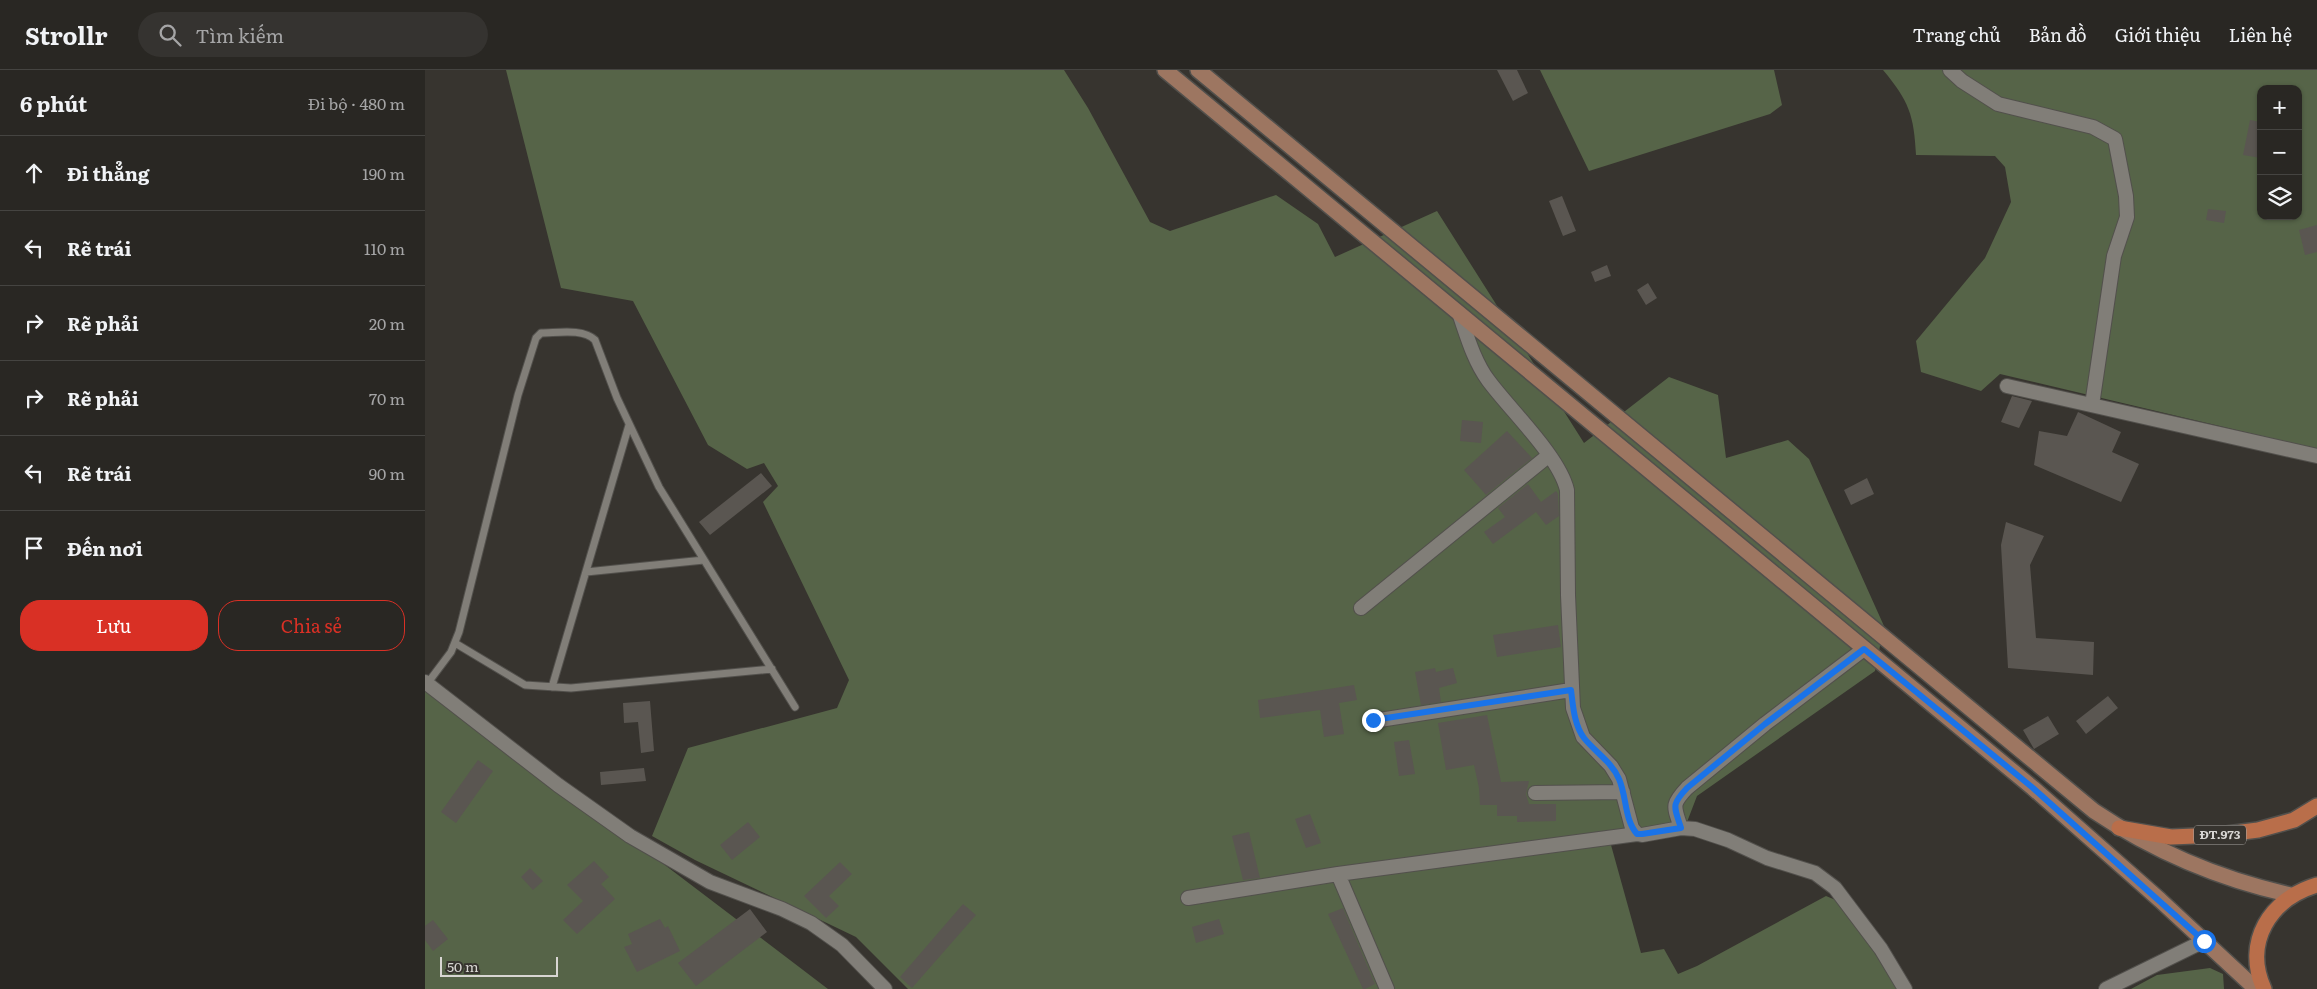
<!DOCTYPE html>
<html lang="vi">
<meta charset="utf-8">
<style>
:root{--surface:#292723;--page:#353330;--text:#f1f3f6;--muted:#a5a5a6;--line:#454441;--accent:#d93025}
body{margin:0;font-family:Literata,serif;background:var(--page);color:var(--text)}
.controls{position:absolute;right:15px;top:15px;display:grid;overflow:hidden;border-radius:10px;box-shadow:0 1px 4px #0004}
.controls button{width:45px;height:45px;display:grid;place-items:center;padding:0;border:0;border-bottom:1px solid var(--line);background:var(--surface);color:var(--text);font:25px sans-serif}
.scale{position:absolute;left:15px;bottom:12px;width:118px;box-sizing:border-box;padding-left:5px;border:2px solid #d8d6d3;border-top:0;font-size:14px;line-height:18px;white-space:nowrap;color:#d8d6d3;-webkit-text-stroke:4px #37342f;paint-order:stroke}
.stop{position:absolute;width:15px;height:15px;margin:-11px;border:4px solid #1a73e8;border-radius:50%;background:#fff}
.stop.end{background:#1a73e8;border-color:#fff;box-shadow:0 1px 5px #0008}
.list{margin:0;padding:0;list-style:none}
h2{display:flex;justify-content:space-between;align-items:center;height:65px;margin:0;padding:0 20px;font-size:21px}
h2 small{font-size:16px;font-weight:400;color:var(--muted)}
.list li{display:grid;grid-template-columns:32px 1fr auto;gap:15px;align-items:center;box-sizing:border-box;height:75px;padding:0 20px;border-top:1px solid var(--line)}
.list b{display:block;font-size:19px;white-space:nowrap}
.list em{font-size:16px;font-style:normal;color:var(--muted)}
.actions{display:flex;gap:10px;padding:15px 20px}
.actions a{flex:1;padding:11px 0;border:1px solid var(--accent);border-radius:20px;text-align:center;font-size:18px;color:var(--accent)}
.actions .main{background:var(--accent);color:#fff}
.icon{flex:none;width:28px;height:28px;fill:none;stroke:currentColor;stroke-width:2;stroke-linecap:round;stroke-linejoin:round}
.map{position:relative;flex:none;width:1892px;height:919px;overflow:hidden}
header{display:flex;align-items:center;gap:30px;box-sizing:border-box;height:70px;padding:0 25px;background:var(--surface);border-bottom:1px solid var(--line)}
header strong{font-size:24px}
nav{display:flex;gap:28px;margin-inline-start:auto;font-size:18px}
.search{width:350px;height:45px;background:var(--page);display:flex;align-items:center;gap:12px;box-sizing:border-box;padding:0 18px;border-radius:28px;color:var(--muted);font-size:19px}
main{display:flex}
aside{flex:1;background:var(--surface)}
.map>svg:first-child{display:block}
</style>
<header>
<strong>Strollr</strong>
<div class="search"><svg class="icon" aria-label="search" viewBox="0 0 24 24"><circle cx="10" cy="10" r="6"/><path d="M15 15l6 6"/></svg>Tìm kiếm</div>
<nav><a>Trang chủ</a><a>Bản đồ</a><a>Giới thiệu</a><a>Liên hệ</a></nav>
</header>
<main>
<aside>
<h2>6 phút<small>Đi bộ · 480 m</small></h2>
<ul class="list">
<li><svg class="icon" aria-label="ahead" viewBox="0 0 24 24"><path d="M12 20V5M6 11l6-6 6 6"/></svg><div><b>Đi thẳng</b></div><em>190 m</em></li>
<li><svg class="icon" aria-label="left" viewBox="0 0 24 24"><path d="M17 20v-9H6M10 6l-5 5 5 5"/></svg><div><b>Rẽ trái</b></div><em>110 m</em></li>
<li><svg class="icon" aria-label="right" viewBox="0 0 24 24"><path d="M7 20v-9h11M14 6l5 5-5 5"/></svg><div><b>Rẽ phải</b></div><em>20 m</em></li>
<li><svg class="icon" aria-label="right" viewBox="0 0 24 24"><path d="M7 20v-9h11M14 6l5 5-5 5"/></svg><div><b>Rẽ phải</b></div><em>70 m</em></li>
<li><svg class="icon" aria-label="left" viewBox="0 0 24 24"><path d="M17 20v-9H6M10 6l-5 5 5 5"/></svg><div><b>Rẽ trái</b></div><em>90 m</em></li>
<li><svg class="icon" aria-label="arrive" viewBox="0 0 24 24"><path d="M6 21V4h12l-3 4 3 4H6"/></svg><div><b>Đến nơi</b></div></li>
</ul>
<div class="actions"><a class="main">Lưu</a><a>Chia sẻ</a></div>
</aside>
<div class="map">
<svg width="1892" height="919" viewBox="0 0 1892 919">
<rect width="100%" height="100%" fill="#37342f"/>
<!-- forest -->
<path fill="#566448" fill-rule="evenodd" d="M81 0H639L663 38 725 152 745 161 851 125 893 154 910 187 1012 141 1159 373 1244 307 1293 325 1301 388 1363 370 1384 389 1459 556 1450 601 1272 726 1257 765 1186 775 1216 883 1239 879 1253 904 1272 896 1401 826 1413 831 1475 919H483L431 867 270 790 227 766 263 678 412 638 424 610 338 432 353 416 339 393 322 399 283 375 208 231 136 218Z
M1115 0H1349L1357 35 1345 44 1164 101Z
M1458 0H1892V379L1575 304 1556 321 1496 302 1491 271 1560 188 1586 132 1580 97 1570 86 1491 85C1489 45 1484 31 1458 0ZM1836 19H1873V146H1836Z
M0 610 3 615 403 919H0Z
M1785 898 1798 904 1799 919H1706L1732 905Z"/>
<!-- building -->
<path fill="#5a5651" d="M1072 0H1092L1103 23 1088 31Z
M1825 50 1836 52V88L1818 85Z
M1137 126 1151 161 1138 166 1124 131Z
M1783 139 1801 141 1799 153 1781 150Z
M1892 155V182L1880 185 1874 160Z
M1182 195 1186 206 1170 212 1166 202Z
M1223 213 1232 228 1221 235 1212 220Z
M1587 326 1607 331 1594 358 1576 352Z
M1653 342 1696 362 1687 382 1714 394 1696 432 1609 395 1614 361 1642 366Z
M1037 350 1058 352 1056 373 1035 371Z
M1082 361 1107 388 1061 425 1039 400Z
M336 403 347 416 285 465 274 452Z
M1442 408 1449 424 1426 435 1419 420Z
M1103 414 1116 432 1131 421 1133 424 1134 446 1121 455 1111 442 1068 474 1059 462 1080 447 1073 438Z
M1581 452 1619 466 1605 495 1611 568 1669 572 1668 605 1583 598 1576 475Z
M1133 555 1136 577 1072 587 1068 565Z
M1010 598 1011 602 1028 598 1032 613 1014 618 1016 632 996 635 990 602Z
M929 615 932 630 914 633 919 664 899 667 895 640 835 648 833 630Z
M1683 626 1693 638 1661 664 1651 651Z
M225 631 229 681 216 683 213 652 199 653 198 633Z
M1062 645 1076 712 1104 711 1101 724 1104 734H1131V751L1092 752V746H1072V735H1055L1054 718 1049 695 1021 700 1013 653Z
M1623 646 1634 664 1609 679 1598 660Z
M984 670 990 704 974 706 969 672Z
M53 690 68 701 31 753 16 742Z
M219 698 221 711 176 715 175 702Z
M885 744 896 773 881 778 870 749Z
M323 752 335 767 307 790 295 775Z
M824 762 835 808 818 810 807 766Z
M169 791 184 807 176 814 190 829 152 864 138 850 158 831 142 815Z
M415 792 427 804 404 826 414 836 401 848 379 826Z
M105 798 118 811 108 820 96 807Z
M538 834 551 845 487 918 475 907Z
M918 838 950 914 940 919H938L903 844Z
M325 839 342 862 271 916 253 893Z
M235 849 240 858 243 856 255 881 212 902 199 877 207 874 203 864Z
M794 849 799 864 771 873 767 857Z
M8 850 23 869 8 881 0 870V856Z"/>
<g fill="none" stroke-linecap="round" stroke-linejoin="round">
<defs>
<path id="lane" d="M161 502 279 490
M30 573 100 615 146 618 347 599
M2 614 26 582 34 562 93 325 111 268 116 263C132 263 158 258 170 270L192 328 234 417 370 637
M127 617 204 355"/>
<path id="street" d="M1525 0 1537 11 1573 34 1668 57 1690 69 1701 126 1702 147 1689 186 1667 335
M1034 243C1042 266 1049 291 1063 310 1085 340 1134 386 1142 420L1143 525 1148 638 1158 667 1186 696 1194 709 1207 758 1212 764 1217 765 1256 758 1270 759 1303 770 1342 788 1390 803 1410 818 1456 879 1480 919
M1582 316 1892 386
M936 538 1123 386
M0 612 133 715 205 766 285 812 357 839 386 853 417 875 460 919
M948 651 1146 620
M1110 723 1198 722
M1256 758C1249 736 1246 735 1262 718L1340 654 1439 579
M913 804 962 919
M763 828 913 804 1212 764
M1681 919 1779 871"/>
<path id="secondary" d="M740 0 1608 718 1735 830 1831 919
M773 0 1669 741C1730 782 1794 809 1866 825"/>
<path id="primary" d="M1694 758 1746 767 1794 765 1833 760 1869 750 1892 736
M1839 919C1818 872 1845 829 1892 815"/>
</defs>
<!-- lane casing -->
<use href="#lane" stroke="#52504c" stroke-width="9"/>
<!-- street casing -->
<use href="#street" stroke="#52504c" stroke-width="16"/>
<!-- secondary casing -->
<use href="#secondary" stroke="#52504c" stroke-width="18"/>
<!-- primary casing -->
<use href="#primary" stroke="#52504c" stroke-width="18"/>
<!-- lane -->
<use href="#lane" stroke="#817e78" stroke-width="7"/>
<!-- street -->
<use href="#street" stroke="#817e78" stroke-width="14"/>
<!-- secondary -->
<use href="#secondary" stroke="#9d7661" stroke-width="15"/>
<!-- primary -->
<use href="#primary" stroke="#b96e4a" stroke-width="15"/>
</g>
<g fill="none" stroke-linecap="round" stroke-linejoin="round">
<!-- route -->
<path stroke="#1a73e8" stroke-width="6" d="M948 650 1146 620C1148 635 1149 655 1159 668 1170 682 1187 692 1194 709 1202 727 1199 749 1212 764H1217L1256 758C1249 736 1246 735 1262 718L1340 654 1439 579 1608 718 1779 871"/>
</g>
<g text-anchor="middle" stroke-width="5" stroke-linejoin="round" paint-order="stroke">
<!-- shield labels -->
<rect fill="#37342f" stroke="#a8a5a2" stroke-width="1" x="1769" y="755.5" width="52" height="19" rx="4"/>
<g font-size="12" font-weight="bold" fill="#d8d6d3">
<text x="1795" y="769">ĐT.973</text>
</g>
</g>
</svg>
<div class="controls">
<button>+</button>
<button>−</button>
<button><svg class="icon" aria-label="layers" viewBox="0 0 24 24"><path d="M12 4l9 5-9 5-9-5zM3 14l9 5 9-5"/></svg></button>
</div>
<div class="scale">50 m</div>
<div class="stop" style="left:1779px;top:871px"></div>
<div class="stop end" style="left:948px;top:650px"></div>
</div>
</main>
